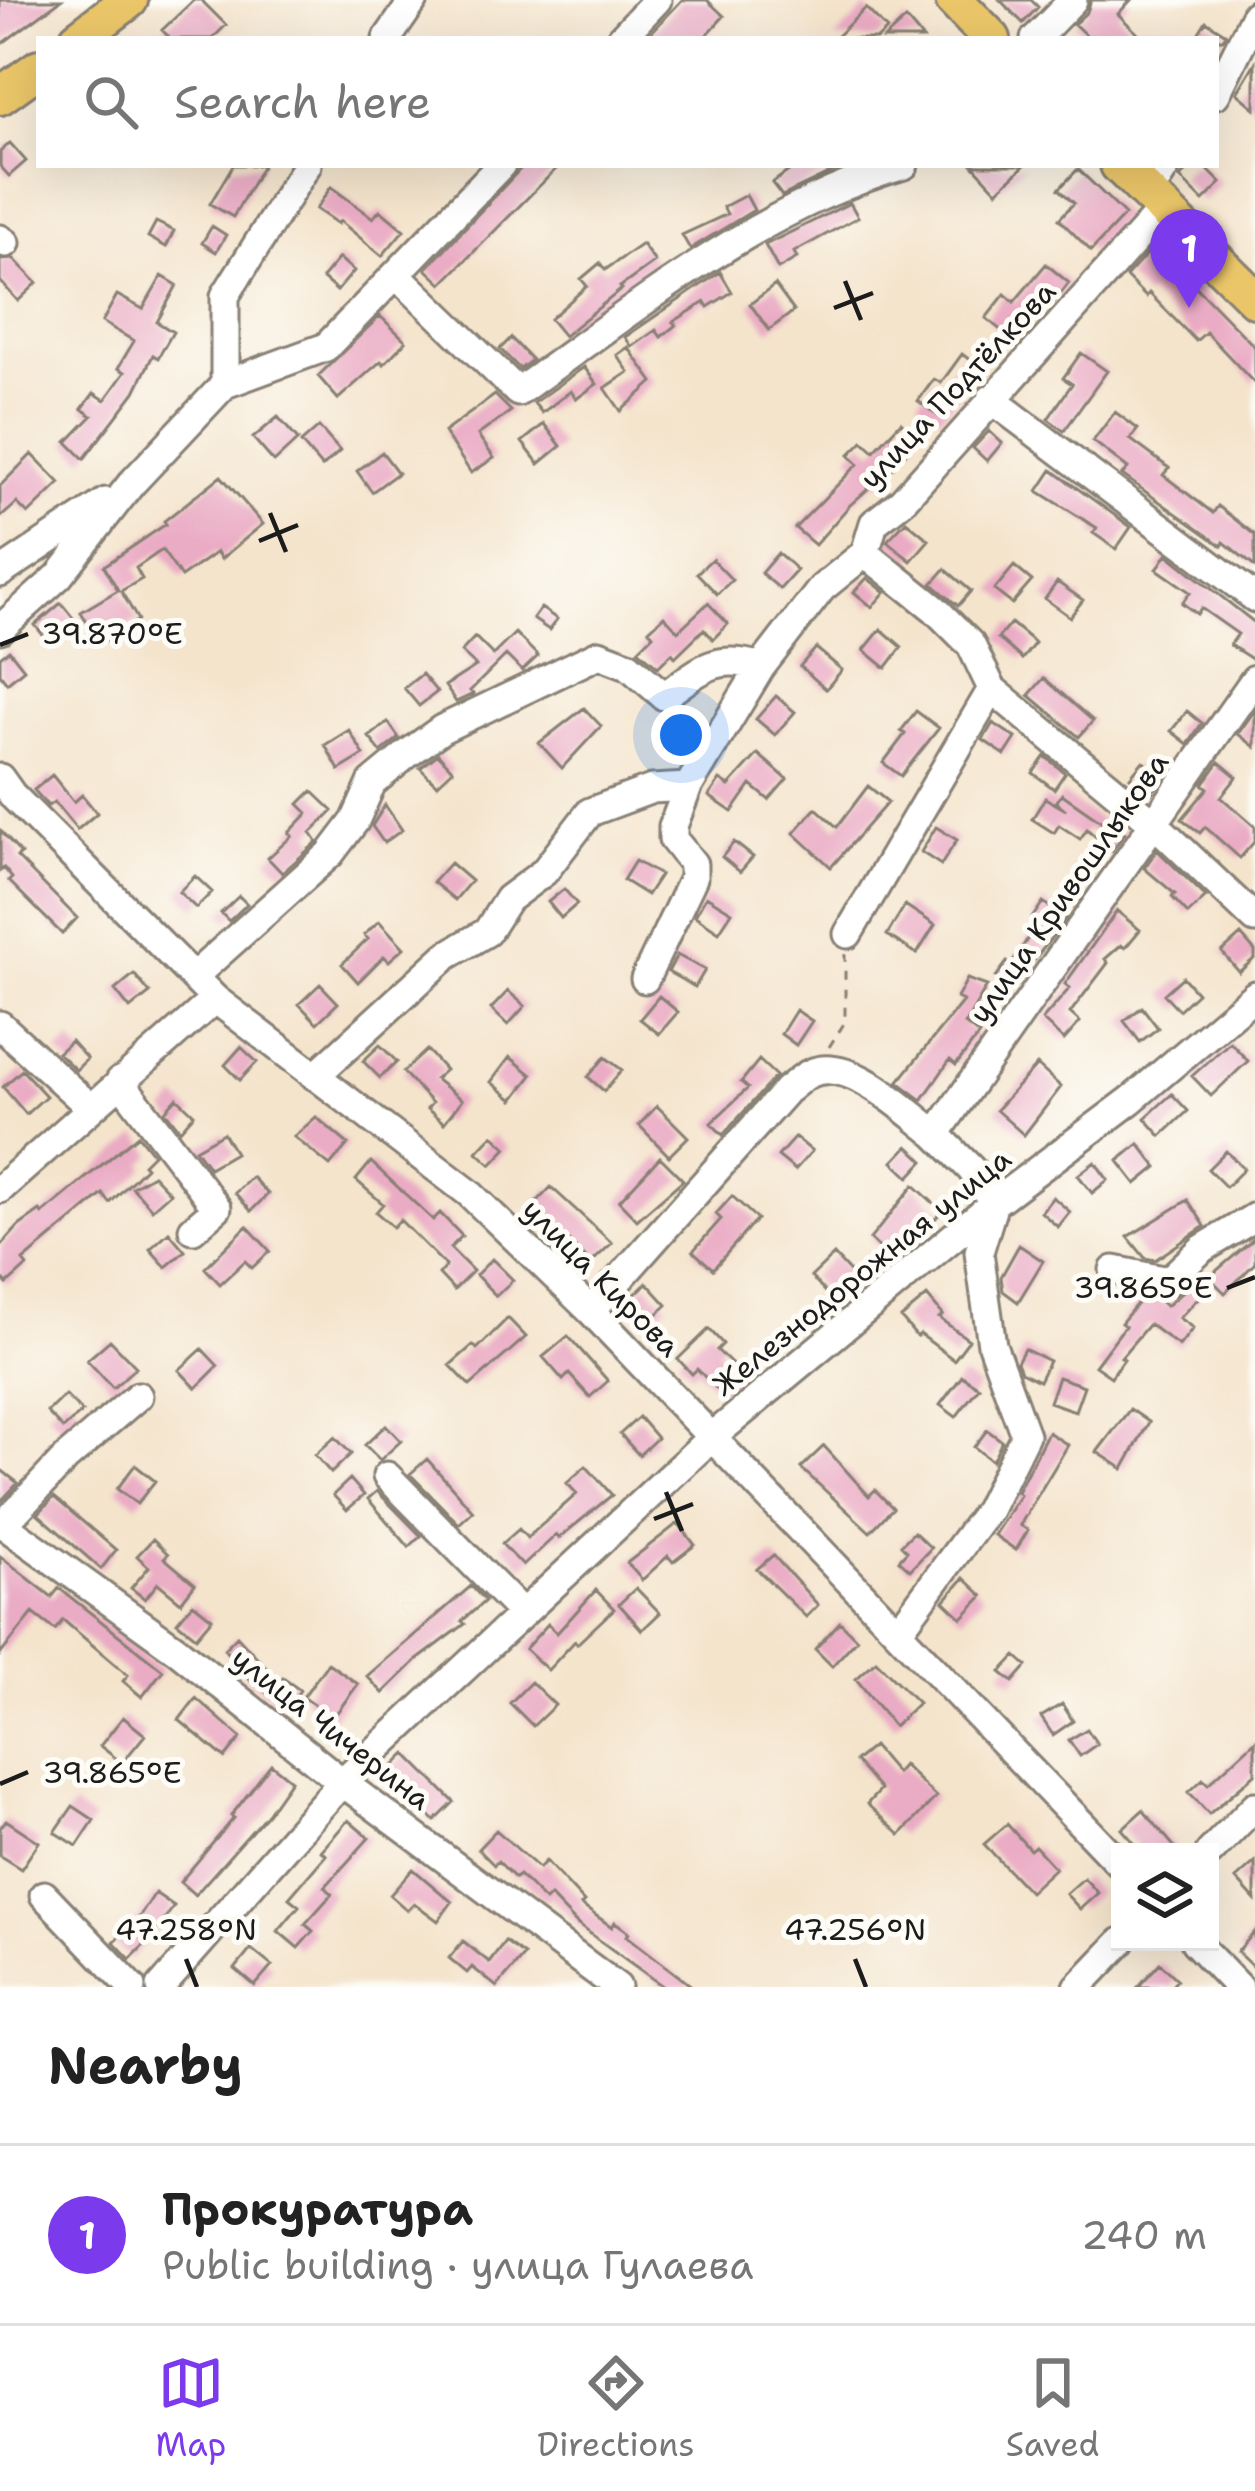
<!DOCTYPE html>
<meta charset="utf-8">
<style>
:root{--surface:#fff;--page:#f2f2f2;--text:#222;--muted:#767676;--line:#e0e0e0;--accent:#7c3aed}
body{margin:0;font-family:"Shantell Sans",sans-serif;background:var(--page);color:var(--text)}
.controls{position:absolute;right:36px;bottom:36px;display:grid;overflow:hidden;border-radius:0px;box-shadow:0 12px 48px #0002}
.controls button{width:108px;height:108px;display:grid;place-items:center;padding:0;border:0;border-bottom:3px solid var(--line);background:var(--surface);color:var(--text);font:60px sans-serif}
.you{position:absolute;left:681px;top:735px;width:42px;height:42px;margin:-30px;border:9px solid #fff;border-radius:50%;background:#1a73e8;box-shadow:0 0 0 18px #1a73e833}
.badge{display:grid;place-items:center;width:78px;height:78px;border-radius:50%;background:var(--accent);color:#fff;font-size:39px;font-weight:700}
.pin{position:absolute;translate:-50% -99px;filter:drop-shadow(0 3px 6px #0008)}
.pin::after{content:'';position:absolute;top:63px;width:42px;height:36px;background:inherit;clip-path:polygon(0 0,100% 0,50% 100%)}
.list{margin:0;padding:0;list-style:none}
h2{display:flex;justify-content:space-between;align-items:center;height:156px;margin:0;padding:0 48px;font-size:51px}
h2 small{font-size:39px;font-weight:400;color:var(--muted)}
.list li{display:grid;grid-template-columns:78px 1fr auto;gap:36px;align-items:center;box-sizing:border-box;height:180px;padding:0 48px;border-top:3px solid var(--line)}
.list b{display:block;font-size:45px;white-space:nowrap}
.list p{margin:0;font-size:39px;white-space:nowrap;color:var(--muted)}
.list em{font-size:39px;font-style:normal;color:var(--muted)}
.icon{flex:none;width:66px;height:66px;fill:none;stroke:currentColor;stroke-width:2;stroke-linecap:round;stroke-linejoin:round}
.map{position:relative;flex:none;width:1255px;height:1987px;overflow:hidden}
.search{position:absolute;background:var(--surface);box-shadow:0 12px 48px #0002;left:36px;right:36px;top:36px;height:132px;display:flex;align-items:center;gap:30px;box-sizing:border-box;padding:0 42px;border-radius:0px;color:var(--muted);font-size:45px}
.sheet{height:336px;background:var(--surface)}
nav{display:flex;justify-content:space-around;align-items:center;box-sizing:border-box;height:168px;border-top:3px solid var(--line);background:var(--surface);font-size:33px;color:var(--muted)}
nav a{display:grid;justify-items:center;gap:6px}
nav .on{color:var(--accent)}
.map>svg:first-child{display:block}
</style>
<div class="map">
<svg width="1255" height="1987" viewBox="0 0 1255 1987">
<rect width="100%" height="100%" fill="#fdfcf7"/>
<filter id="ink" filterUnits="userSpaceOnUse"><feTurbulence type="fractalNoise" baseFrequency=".00833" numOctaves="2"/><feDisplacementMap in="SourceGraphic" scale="24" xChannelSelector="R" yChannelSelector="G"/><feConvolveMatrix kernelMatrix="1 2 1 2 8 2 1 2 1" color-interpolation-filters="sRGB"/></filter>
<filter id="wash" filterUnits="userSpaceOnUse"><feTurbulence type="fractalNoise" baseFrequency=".004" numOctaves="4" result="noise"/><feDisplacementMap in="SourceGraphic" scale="48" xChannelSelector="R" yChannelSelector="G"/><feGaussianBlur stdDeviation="2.7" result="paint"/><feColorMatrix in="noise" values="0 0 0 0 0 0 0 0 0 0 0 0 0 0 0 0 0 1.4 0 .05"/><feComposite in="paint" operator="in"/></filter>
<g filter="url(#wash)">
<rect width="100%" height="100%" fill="#f4e4cc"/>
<g id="blocks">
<!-- building -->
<path fill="#eaabc4" d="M0 0H61L0 45Z
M194 0H201L226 25 212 39H171L162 30Z
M682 0H707L724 16 703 39H645Z
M1000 0H1031L1038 7 1023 23Z
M1091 0H1131L1118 14 1143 39H1090L1074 24 1087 12Z
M866 8 887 30 877 39H834Z
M906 19 923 39H884Z
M1206 21 1226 34 1223 39H1195Z
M1255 63V108L1237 93Z
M10 143 26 161 9 176 0 166V152Z
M233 165H263L233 217 210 204Z
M524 165H560L442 284 426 269Z
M797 165H847L782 196 772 183Z
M973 165H1025L997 191Z
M1191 165H1203L1221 183 1203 201 1180 178Z
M1078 169 1125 215 1091 251 1059 219 1074 203 1059 189Z
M331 187 373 218 380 210 404 230 382 256 340 221 338 224 316 209Z
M746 195 754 210 690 249 682 235 727 214 723 207Z
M850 203 858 217 794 252 797 258 778 269 765 245Z
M156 222 174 231 166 247 148 237Z
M212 226 226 235 216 252 202 243Z
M642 244 655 262 620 287 622 289 564 336 550 319 587 286 581 279 600 263 605 270Z
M1155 245 1255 347V384L1206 332 1196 341 1149 293 1146 297 1126 277Z
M339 258 354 271 337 291 322 278Z
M14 259 37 283 18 301 0 281V260Z
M1046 264 1069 283 1052 305 1042 296 1009 337 986 318 1005 294 1014 302Z
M720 272 732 292 708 307 705 302 673 322 676 325 661 337 656 330 632 347 625 337Z
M162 276 177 285 157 322 173 332 158 358 153 355 135 392 84 459 67 442 92 416 82 409 94 393 105 400 125 372 118 368 134 341 102 322 117 295 143 309Z
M775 285 794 311 769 330 750 304Z
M380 316 406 341 384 364 381 361 338 399 318 376Z
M511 338 532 360 520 369 500 349Z
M628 347 653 382 621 411 605 388 629 372 617 355Z
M1081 353 1107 371 1064 431 1048 419 1072 384 1063 378Z
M962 354 983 370 970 388 965 384 941 418 918 401 934 379 941 383Z
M584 367 597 384 576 399 571 391 542 413 534 403Z
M495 395 511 411 478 435 494 458 471 473 444 432Z
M1115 412 1138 429 1130 439 1169 468 1163 475 1213 513 1218 506 1255 535V567L1224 542 1222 546 1122 475 1128 468 1093 441Z
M278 417 298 440 274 462 253 438Z
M901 422 918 438 879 484 877 481 849 506 815 545 795 528 858 464 849 455 863 441 874 451Z
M544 424 561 446 539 464 522 442Z
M319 427 340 451 322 467 301 443Z
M989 431 1002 443 987 461 973 448Z
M382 452 398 473 372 492 357 471Z
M32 454 60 483 28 514 17 503 0 518V486Z
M1052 470 1131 527 1116 549 1093 533 1097 528 1038 491Z
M221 476 263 524 221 559 217 552 181 577 162 550 136 568 142 579 121 591 138 620 100 644 81 612 118 590 104 566 166 524 164 521Z
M906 521 929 540 911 561 887 541Z
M778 553 797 570 780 589 761 573Z
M1167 554 1255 623V661L1230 645 1238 634 1201 608 1197 614 1182 603 1190 592 1157 569Z
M712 559 732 580 717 594 697 573Z
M1014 566 1032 581 1012 604 994 590Z
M945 569 971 591 958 606 932 584Z
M867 578 885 592 872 607 854 592Z
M1057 582 1083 600 1070 617 1045 599Z
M61 603 77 623 50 644 35 625Z
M708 603 728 624 713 639 704 629 675 657 672 653 658 667 638 650 653 635 649 630 664 616 678 631Z
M541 608 557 619 549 630 533 619Z
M1011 623 1035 643 1022 659 998 638Z
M881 629 902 647 886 668 864 650Z
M515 633 538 656 522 671 506 655 470 691 473 694 456 702 445 686 476 666 461 652 475 637 493 655Z
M816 648 842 670 826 689 800 666Z
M9 650 24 669 7 683 0 674V657Z
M422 674 437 692 419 706 404 688Z
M1044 678 1093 721 1079 737 1029 695Z
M776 696 795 712 775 735 756 719Z
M584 708 601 726 562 768 539 743Z
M1255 710V747L1238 734Z
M916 711 939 728 901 776 883 763 905 734 901 731Z
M1187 711 1202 723 1188 744 1171 731Z
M388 722 399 738 381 752 369 737Z
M993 723 1016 738 1005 755 983 740Z
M349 730 364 755 339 770 325 745Z
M438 754 453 770 437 785 420 768Z
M758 754 787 779 769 800 751 785 732 812 709 796 720 780 729 786Z
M1045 756 1065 773 1054 789 1033 773Z
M1143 761 1164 778 1151 794 1130 777Z
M1219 762 1237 777 1221 797 1255 827V841L1240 858 1205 827 1200 833 1182 819 1208 788 1203 784Z
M52 775 74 802 82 795 97 813 77 830 54 802 48 806 34 790Z
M868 786 888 802 831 867 794 833 816 808 837 827Z
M312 791 333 811 311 833 317 842 282 873 268 858 292 836 289 833 308 813 299 804Z
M1062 794 1111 828 1114 823 1125 833 1112 851 1087 829 1080 839 1059 825 1054 833 1032 819 1045 798 1066 810 1056 802Z
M385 805 402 830 384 843 372 826Z
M936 827 957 840 941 865 921 852Z
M0 830 21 854 17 857 77 918 62 934 9 881 12 878 4 868 0 871Z
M734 842 753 857 740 872 722 857Z
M1157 850 1206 897 1188 914 1172 897 1175 894 1144 868Z
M635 861 660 875 647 895 623 880Z
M450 863 471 881 455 900 433 882Z
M195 876 212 892 196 908 179 892Z
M564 889 577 904 561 918 548 902Z
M239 896 247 904 229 921 221 913Z
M706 896 732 912 719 932 695 916Z
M1043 902 1066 918 1013 989 996 977 1007 962 1011 965 1038 922 1032 918Z
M905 905 935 925 917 954 887 935Z
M1117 911 1140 930 1125 948 1121 945 1105 959 1108 963 1070 1013 1080 1022 1064 1040 1042 1020 1070 988 1065 984Z
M379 921 404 948 389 961 384 956 358 982 342 964 368 939 364 935Z
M1241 935 1255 951V958L1239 972 1222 952Z
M677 955 705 970 695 987 668 972Z
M134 974 150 993 130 1009 115 990Z
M1183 977 1197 993 1179 1010 1164 994Z
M967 979 987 986 965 1024 979 1035 956 1065 950 1060 922 1100 898 1082 963 1001 957 998Z
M320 984 338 1003 317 1023 299 1004Z
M508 991 525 1006 508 1025 491 1009Z
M659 996 678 1012 659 1034 640 1019Z
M1142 1007 1158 1028 1140 1042 1124 1021Z
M796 1010 812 1021 796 1045 781 1034Z
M71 1041 87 1059 76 1070 58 1053Z
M1230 1042 1248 1061 1211 1096 1192 1076Z
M380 1045 397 1062 380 1078 363 1061Z
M241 1047 257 1062 240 1080 225 1065Z
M427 1050 445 1070 435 1079 462 1100 444 1123 427 1109 432 1103 403 1072Z
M510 1057 532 1075 513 1100 491 1082Z
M605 1057 622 1070 604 1091 588 1077Z
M759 1060 776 1076 723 1135 711 1123 748 1088 741 1082Z
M1037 1065 1061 1087 1024 1135 996 1110Z
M22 1070 46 1096 26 1114 3 1087Z
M1172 1094 1188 1111 1161 1136 1145 1118Z
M177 1098 194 1114 180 1130 165 1111Z
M657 1106 688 1137 669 1156 639 1125Z
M316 1117 348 1144 330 1166 294 1137Z
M223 1133 235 1153 209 1168 195 1149Z
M138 1135 153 1154 143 1164 146 1167 110 1203 103 1194 23 1261 27 1266 7 1284 0 1276V1247L19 1226 40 1211 42 1214Z
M493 1135 507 1148 491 1165 477 1152Z
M795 1137 812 1151 795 1170 778 1156Z
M1139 1144 1157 1167 1136 1184 1118 1161Z
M908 1146 924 1161 909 1177 893 1162Z
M1226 1151 1244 1169 1226 1187 1208 1169Z
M660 1157 683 1180 637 1220 619 1201Z
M371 1162 433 1220 440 1213 462 1236 450 1248 473 1271 454 1290 439 1274 446 1266 400 1220 393 1227 376 1212 383 1204 356 1180Z
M1095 1162 1108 1180 1092 1193 1078 1175Z
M153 1175 170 1193 152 1209 132 1187Z
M252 1177 268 1194 251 1211 235 1193Z
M914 1185 942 1211 922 1233 918 1229 890 1258 870 1239Z
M551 1187 612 1243 591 1263 533 1206Z
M732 1196 757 1219 713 1269 693 1251 721 1219 716 1214Z
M1053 1197 1070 1212 1058 1227 1041 1212Z
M1188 1200 1205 1226 1155 1260 1145 1258 1128 1237Z
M247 1226 270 1251 252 1268 245 1261 220 1284 205 1268Z
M169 1232 185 1251 166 1267 150 1249Z
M1255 1238V1263L1225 1293 1209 1277Z
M1019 1245 1043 1261 1018 1302 1003 1291 1001 1277Z
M834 1255 859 1282 836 1304 811 1277Z
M492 1259 513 1280 496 1296 476 1275Z
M1197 1279 1207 1289 1179 1318 1193 1328 1179 1346 1149 1324 1121 1357 1124 1359 1111 1377 1095 1366 1125 1326 1121 1323 1144 1295 1156 1297 1166 1306Z
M647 1283 667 1305 649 1322 629 1300Z
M927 1296 943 1315 939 1318 969 1340 954 1360 920 1334 917 1337 901 1318Z
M508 1318 526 1337 470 1386 450 1365 473 1345 477 1349Z
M709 1329 723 1344 717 1350 745 1377 726 1398 697 1369 692 1374 678 1359Z
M568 1336 608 1381 590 1397 569 1374 563 1380 543 1357Z
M110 1340 136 1367 113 1388 87 1360Z
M202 1349 218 1366 196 1388 179 1370Z
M1024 1349 1049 1361 1039 1381 1021 1372 1017 1362Z
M962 1376 979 1387 956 1417 940 1405Z
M1058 1377 1084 1386 1075 1411 1049 1402Z
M65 1395 82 1412 63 1429 47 1412Z
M1130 1409 1149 1422 1123 1469 1097 1452Z
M639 1417 657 1438 639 1455 620 1434Z
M386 1425 401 1441 380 1460 365 1445Z
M987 1430 1002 1441 992 1461 974 1447Z
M1048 1432 1068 1445 1020 1525 1028 1530 1016 1550 994 1535 1020 1495 1017 1492Z
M335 1437 351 1454 331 1473 315 1455Z
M824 1446 869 1496 875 1490 893 1508 870 1532 801 1468Z
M427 1459 473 1511 459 1524 410 1474Z
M135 1465 155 1481 137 1504 117 1489Z
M586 1466 612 1495 559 1538 556 1535 523 1566 502 1544 519 1529 527 1538 577 1494 567 1483Z
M0 1469 18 1483 2 1500 0 1498Z
M350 1479 364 1495 347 1510 333 1495Z
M377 1491 421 1536 409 1547 368 1499Z
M54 1497 116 1550 101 1569 38 1514Z
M678 1523 695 1545 673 1562 668 1556 642 1580 627 1563Z
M914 1532 931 1548 910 1570 899 1560 907 1551 901 1545Z
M153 1539 168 1554 164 1558 195 1584 181 1602 158 1583 145 1599 131 1588 149 1567 137 1556Z
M773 1555 818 1605 806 1617 757 1569Z
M0 1556 52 1597 59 1588 163 1670 142 1697 123 1681 128 1675 63 1620 55 1630 33 1613 0 1655Z
M964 1578 983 1596 962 1618 944 1601Z
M471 1586 485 1601 462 1621 465 1624 416 1661 383 1693 367 1676Z
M636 1588 660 1613 642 1630 619 1604Z
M596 1590 614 1609 577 1644 575 1641 548 1670 525 1649 548 1624 557 1633Z
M193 1603 212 1618 196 1637 177 1622Z
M840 1622 857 1639 832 1666 815 1649Z
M237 1636 280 1682 283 1678 300 1690 287 1708 251 1681 224 1649Z
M1016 1656 1027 1666 1013 1682 1001 1672Z
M876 1661 918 1703 894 1726 856 1679Z
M328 1663 358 1684 333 1718 303 1697Z
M531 1682 555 1705 533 1726 510 1703Z
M196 1698 241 1738 225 1758 179 1720Z
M1062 1704 1073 1721 1053 1735 1041 1717Z
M123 1717 145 1735 122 1763 100 1746Z
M1087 1729 1097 1744 1080 1756 1069 1740Z
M1255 1741V1774L1209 1814 1189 1792 1203 1779 1208 1784Z
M873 1746 896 1773 903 1765 936 1797 900 1835 867 1804 880 1790 855 1761Z
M406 1754 454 1802 435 1821 404 1790 399 1795 382 1778Z
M271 1764 291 1780 267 1814 195 1895 180 1882 234 1818 231 1816Z
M73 1806 94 1820 77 1846 55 1832Z
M1143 1810 1179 1852H1142L1122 1829Z
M6 1820 39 1842 21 1869 0 1856V1828Z
M348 1820 369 1838 325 1887 332 1894 305 1924 313 1931 298 1948 278 1931 299 1906 289 1898 326 1855 321 1851Z
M1007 1824 1030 1850 1035 1846 1055 1868 1029 1892 984 1844Z
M496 1830 539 1868 546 1861 584 1902 581 1905 612 1927 615 1922 629 1932 627 1936 693 1987H664L577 1924 550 1896 545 1901 519 1875 515 1878 498 1861 494 1865 478 1849Z
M1255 1862V1900L1236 1879Z
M413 1869 452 1902 438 1921 414 1903 407 1910 390 1895Z
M1084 1878 1098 1893 1080 1909 1066 1894Z
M155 1893 174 1906 154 1935 130 1959 114 1942 128 1927 131 1930Z
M1255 1932V1969L1237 1952Z
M463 1941 489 1962 505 1941 524 1955 497 1987 472 1967 467 1973 449 1958Z
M251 1949 272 1966 255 1986 235 1969Z
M1160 1963 1177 1979 1170 1987H1138Z"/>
</g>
</g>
<g filter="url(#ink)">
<use href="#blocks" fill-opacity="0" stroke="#888074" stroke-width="3"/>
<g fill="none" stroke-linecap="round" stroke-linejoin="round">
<defs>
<path id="minor" d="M387 39 414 0
M620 39 657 0
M1035 39 1073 0
M1216 94 1255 15
M1148 194 1167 165
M0 239 6 243
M397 275 518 392C639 306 760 207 904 165
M225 384V296L307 165
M991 399 1255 598
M865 553 935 609 971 645 992 689 1155 824 1255 919
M0 573 106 502
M0 629 59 576 131 484 225 384 326 347 501 165
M0 778 12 795 215 999 469 1193 591 1311 1120 1864
M848 934 992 689
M193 977 330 854 355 821 372 783 406 755 442 729 599 654 628 665 664 696C701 670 714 653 761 667
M645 979 693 878V864L673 839V826L688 787 761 667 822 588 865 553 874 523 902 501 1163 209
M0 1025 91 1108
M315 1076 446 956 487 932 508 899 544 872 590 812 652 789 688 787
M120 1081 217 1208 193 1229
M0 1189 215 999
M1114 1270 1168 1281 1202 1249 1255 1217
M591 1311 787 1090C794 1085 803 1076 811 1073 850 1056 907 1112 936 1134
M387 1476 522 1613
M0 1522 176 1649 342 1782 617 1987
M4 1524 66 1458 138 1396
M899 1630 988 1510 1025 1435 992 1345 979 1252 994 1203 971 1169 936 1134 1255 679
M1210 1852 1255 1806
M44 1895 132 1987
M1195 1942 1238 1987
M161 1987 342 1782 712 1437 994 1203 1131 1100 1255 995
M1078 1987 1121 1942"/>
<path id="major" d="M954 0 992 39
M78 39 129 0
M0 96 39 68
M1119 165 1255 299"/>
</defs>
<!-- minor casing -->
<use href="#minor" stroke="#888074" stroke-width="33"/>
<!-- major casing -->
<use href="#major" stroke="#888074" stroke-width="42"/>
<!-- path -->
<path stroke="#888074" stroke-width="3" stroke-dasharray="9 9" stroke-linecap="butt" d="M829 1047 845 1022V954"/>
<!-- minor -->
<use href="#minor" stroke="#fff" stroke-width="27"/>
<!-- major -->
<use href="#major" stroke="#ebc669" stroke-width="36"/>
</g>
</g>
<!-- ticks -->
<path fill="none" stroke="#1c1c1c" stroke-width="4.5" d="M845 281 861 320M834 308 873 293M270 513 286 552M259 541 298 525M0 645 28 634M1227 1288 1255 1277M666 1492 682 1531M654 1519 693 1504M0 1784 28 1772M186 1959 197 1987M855 1959 866 1987"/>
<g text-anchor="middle" stroke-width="10" stroke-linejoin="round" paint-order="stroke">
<!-- street labels -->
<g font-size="30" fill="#1c1c1c" stroke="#fdfcf7">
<text transform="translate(958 385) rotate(-47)" y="10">улица Подтёлкова</text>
<text transform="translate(1069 888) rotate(-55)" y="10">улица Кривошлыкова</text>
<text transform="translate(862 1272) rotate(-39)" y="10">Железнодорожная улица</text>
<text transform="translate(601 1278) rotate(45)" y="10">улица Кирова</text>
<text transform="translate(331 1729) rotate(38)" y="10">улица Чичерина</text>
</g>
</g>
<g font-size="30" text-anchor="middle" fill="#1c1c1c" stroke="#fdfcf7" stroke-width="10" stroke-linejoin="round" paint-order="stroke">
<text x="112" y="644">39.870°E</text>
<text x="1143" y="1298">39.865°E</text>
<text x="112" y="1783">39.865°E</text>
<text x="186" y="1940">47.258°N</text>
<text x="855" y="1940">47.256°N</text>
</g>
</svg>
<div class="controls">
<button><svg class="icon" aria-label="layers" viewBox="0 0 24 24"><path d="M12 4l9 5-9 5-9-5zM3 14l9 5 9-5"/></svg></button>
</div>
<div class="you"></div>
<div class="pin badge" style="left:1189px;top:308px">1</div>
<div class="search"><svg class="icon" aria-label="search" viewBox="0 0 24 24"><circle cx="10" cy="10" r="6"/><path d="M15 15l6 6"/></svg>Search here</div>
</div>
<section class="sheet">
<h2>Nearby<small></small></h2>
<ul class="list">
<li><span class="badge">1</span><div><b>Прокуратура</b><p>Public building · улица Гулаева</p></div><em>240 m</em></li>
</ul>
</section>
<nav>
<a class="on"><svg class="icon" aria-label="map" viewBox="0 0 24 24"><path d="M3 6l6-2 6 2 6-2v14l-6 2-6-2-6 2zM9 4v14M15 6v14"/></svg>Map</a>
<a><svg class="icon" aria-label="directions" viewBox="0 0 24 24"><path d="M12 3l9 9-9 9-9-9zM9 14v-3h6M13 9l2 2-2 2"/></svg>Directions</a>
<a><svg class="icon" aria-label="saved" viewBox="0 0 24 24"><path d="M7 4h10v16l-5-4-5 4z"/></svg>Saved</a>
</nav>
